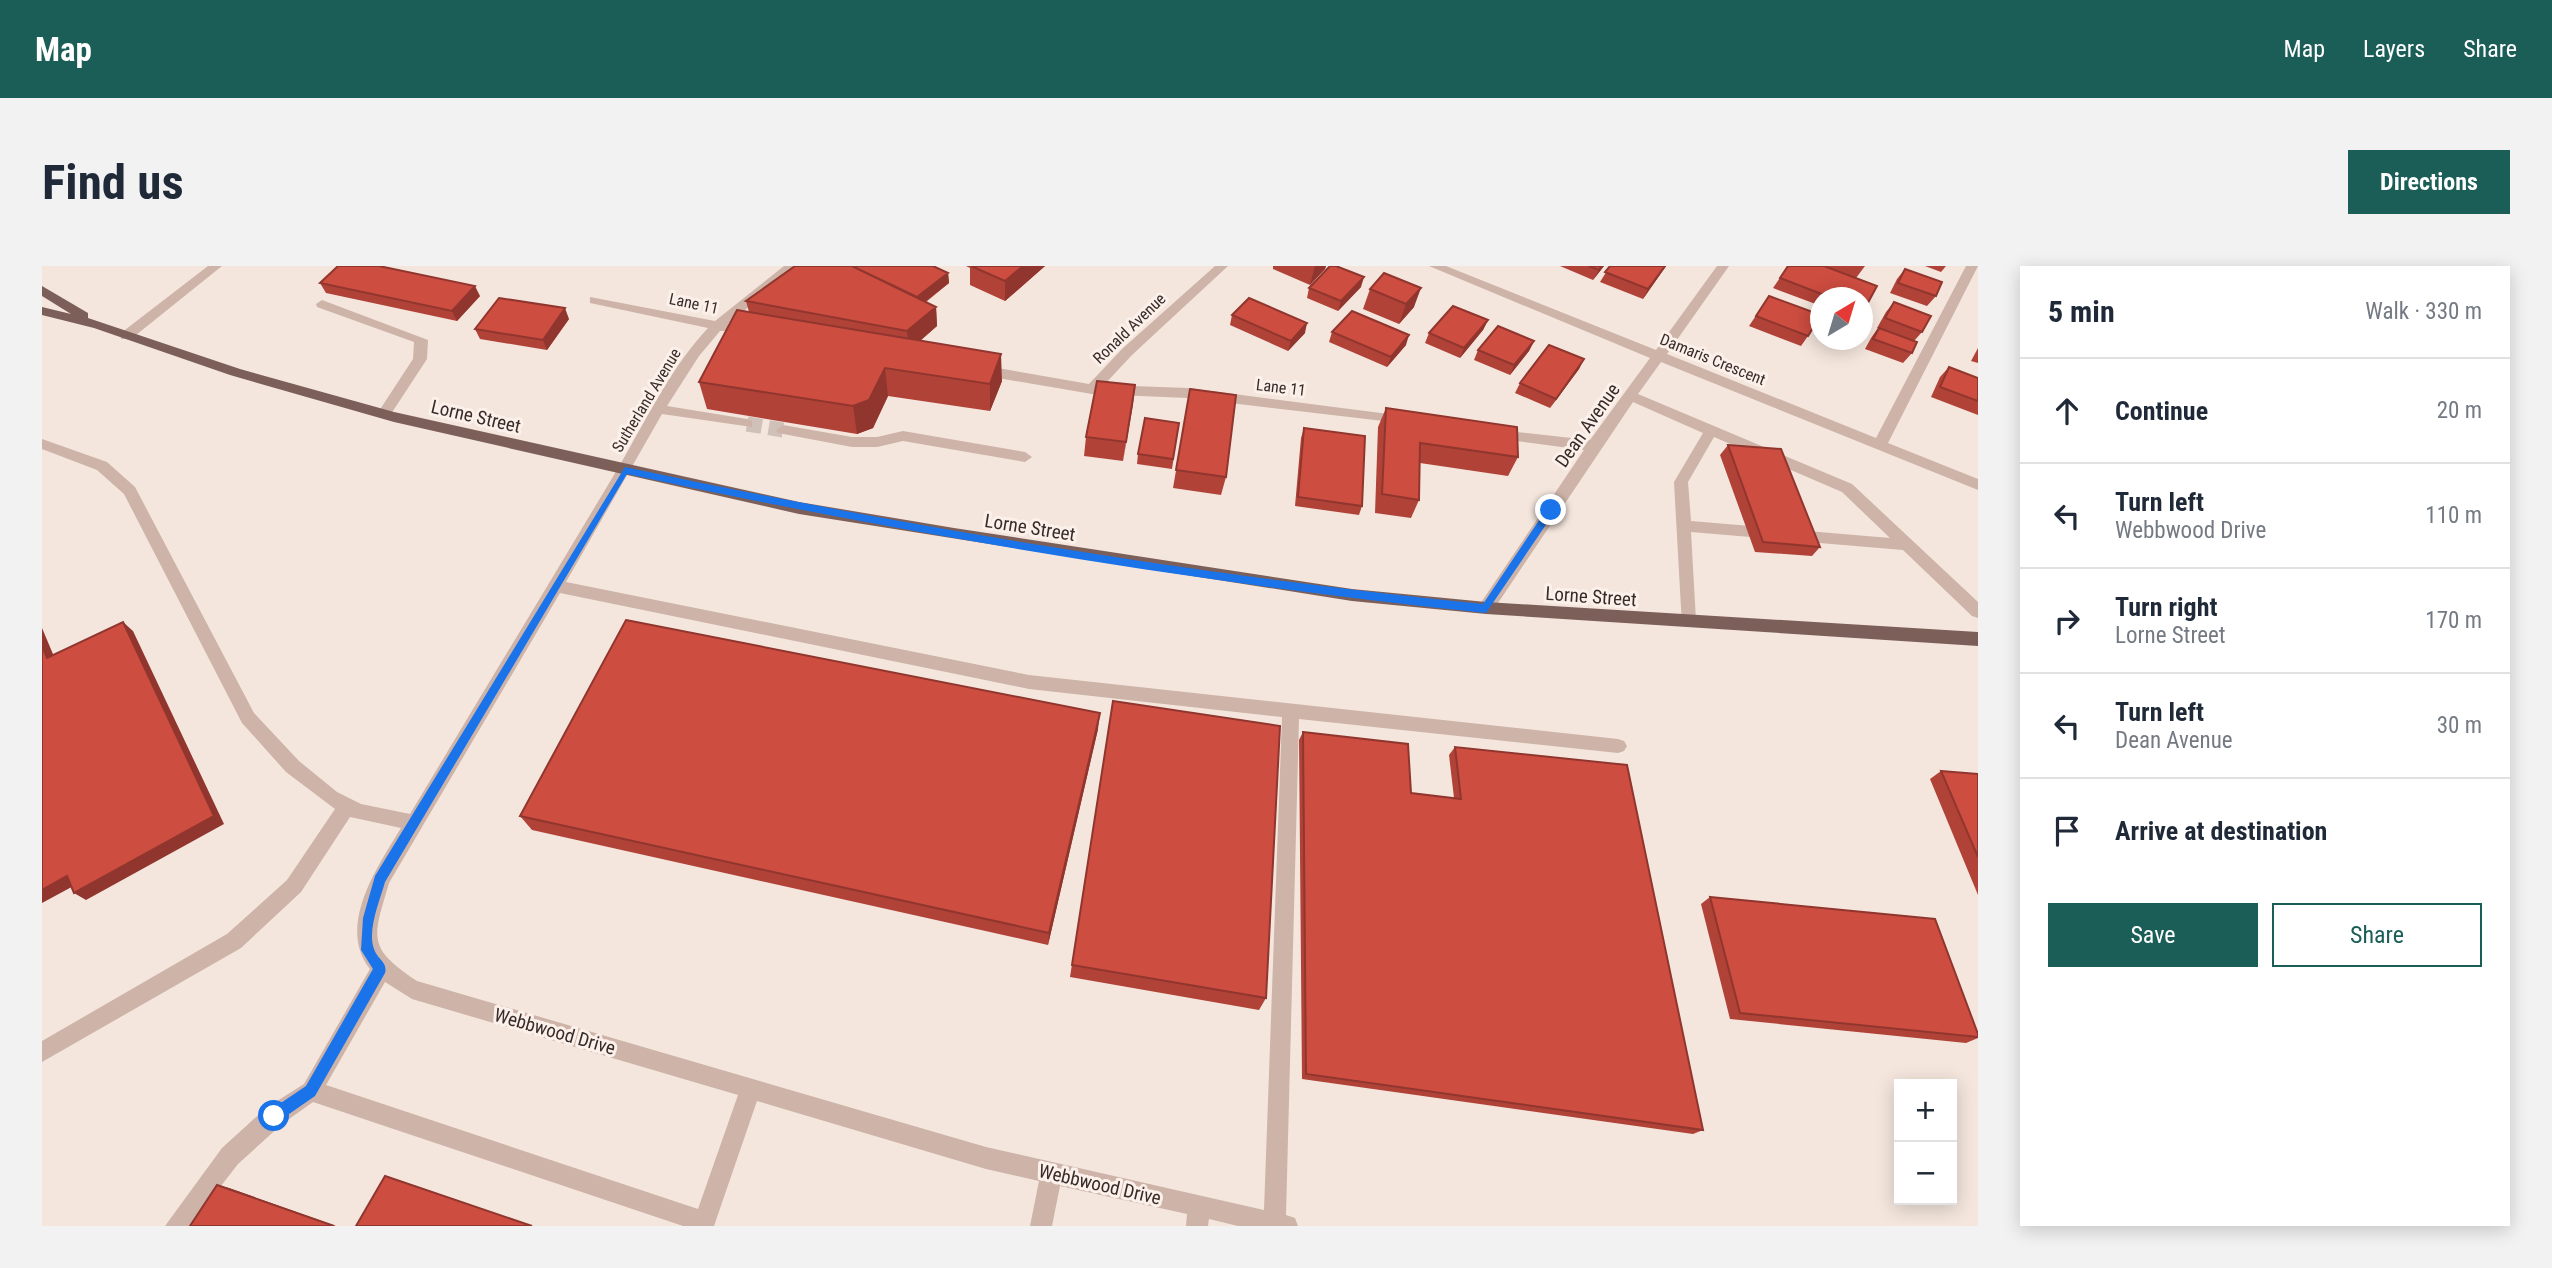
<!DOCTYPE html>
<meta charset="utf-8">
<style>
:root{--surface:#fff;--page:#f2f2f3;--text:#1f2937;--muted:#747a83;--line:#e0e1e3;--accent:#1b5e58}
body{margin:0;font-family:"Roboto Condensed",sans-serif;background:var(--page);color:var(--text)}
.controls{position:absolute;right:21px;bottom:21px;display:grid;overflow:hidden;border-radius:0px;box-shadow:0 4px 18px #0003}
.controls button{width:63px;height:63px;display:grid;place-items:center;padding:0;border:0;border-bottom:2px solid var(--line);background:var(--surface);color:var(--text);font:35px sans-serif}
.compass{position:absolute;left:1768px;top:21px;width:63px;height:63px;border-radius:50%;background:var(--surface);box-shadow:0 4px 18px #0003;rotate:38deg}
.stop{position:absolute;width:21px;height:21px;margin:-16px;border:5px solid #1a73e8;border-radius:50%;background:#fff}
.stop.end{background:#1a73e8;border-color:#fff;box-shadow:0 2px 7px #0008}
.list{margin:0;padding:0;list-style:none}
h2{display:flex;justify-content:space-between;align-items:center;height:91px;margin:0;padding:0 28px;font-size:30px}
h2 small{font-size:23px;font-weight:400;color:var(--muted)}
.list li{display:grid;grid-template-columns:46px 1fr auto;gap:21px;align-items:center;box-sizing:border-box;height:105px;padding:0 28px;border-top:2px solid var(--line)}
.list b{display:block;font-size:26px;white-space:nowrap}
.list p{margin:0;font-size:23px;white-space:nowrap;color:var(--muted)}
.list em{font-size:23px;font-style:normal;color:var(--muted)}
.actions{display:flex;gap:14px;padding:21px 28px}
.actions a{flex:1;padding:16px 0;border:2px solid var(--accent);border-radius:0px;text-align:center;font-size:24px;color:var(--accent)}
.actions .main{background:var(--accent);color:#fff}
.icon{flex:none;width:38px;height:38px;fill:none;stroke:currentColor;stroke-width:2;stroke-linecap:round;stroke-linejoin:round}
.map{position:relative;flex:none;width:1936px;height:960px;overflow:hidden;border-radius:0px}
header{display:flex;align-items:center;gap:42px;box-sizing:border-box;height:98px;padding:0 35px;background:var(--accent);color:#fff}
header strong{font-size:33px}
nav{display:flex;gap:38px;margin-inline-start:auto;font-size:24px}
.intro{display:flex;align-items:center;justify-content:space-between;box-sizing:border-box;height:168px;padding:0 42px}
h1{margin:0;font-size:49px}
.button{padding:18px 32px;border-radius:0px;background:var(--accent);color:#fff;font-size:24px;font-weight:700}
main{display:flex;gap:42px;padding:0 42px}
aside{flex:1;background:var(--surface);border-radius:0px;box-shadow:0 4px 18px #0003}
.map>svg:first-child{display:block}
</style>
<header>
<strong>Map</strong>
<nav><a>Map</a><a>Layers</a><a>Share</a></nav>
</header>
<div class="intro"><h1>Find us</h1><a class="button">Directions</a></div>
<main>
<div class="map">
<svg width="1936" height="960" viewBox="0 0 1936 960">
<rect width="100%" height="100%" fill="#f4e6dd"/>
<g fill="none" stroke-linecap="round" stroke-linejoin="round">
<!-- minor-tunnel -->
<path stroke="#cfc1b9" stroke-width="15" stroke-dasharray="15 7" stroke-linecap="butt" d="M705 158 741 164"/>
<!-- minor -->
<path fill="#cdb3a8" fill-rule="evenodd" d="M166 0H180L89 73H79V67Z
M742 0H756L686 58 691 59V65H678L657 90 625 140 705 153 710 155V161L620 148 524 316 987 409 1576 473 1582 475 1585 480 1582 485 1576 487 1257 453 1244 949 1253 952 1256 960H1196L1167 953 1166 960H1144L1145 948 1018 920 1010 960H988L997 915 944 903 715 835 672 960H641L271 836 240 858 196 898 148 960H123L180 882 224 842 262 818 328 703C294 660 336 600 359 562L308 551 259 626 199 682 0 796V775L185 668 245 614 293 543 244 506 200 457 82 228 55 204 0 183V173L65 196 93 221 212 447 257 495 295 526 319 538 368 548C434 438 500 329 566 219 599 166 623 108 666 62L548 37V31L673 55ZM518 327 987 423 1240 451 1222 944 944 881 375 715C324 681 331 672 347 617ZM343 716 370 733 696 829 656 943 284 819Z
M1173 0H1186L1090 89 1062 119 1146 122 1362 150 1369 155 1367 158 1146 132 1050 128 938 109 931 104 938 99 1047 118 1080 83Z
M1387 0H1404L1614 84 1675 0H1687L1625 88 1834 172 1924 0H1936L1846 177 1936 213V224L1619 96 1596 128 1810 218 1936 336V352L1930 350 1861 284 1649 266 1654 355 1652 360H1640L1632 216 1661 167 1591 136 1450 346H1438L1436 342 1438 338 1542 184 1452 172 1445 167 1447 163 1548 174 1608 92ZM1672 171 1800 226 1848 272 1649 255 1646 216Z
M280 34 386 74 385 93 347 151 342 153 335 148 371 93 372 76 275 41 274 38Z
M741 159 810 171H835L861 165 983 186 990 191 983 196 861 175 835 181H810L736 167 734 164Z"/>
<!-- major -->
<path fill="#7c5f58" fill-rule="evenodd" d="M0 20 46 47V52L198 103 352 146 757 236 912 262 1310 323 1444 336 1936 366V380L1444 348 1310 335 757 248 352 156 188 109 52 62 0 49V41L29 48 0 30Z"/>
</g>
<!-- wall -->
<path fill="#b14238" d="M924 0H1003L963 35 928 19V2Z
M1231 0H1284L1283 3 1268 19 1231 3Z
M1518 0H1562L1551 14Z
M1568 0H1624L1601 33 1558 16Z
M1746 0H1823L1814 12 1835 20 1821 45V32H1779V40L1731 22Z
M1883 0H1904L1899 6Z
M1863 3 1894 30 1885 40 1848 27 1855 13Z
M906 7 907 17 884 36 894 41 895 60 878 74 960 115 948 145 846 130 831 162 815 168 665 143 657 116 707 46 704 35Z
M278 17 438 30 415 55 284 27Z
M1319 21 1296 45 1265 32 1267 22Z
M1328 23 1372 41 1357 58 1321 43Z
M1727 30 1766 70 1759 80 1707 60Z
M1852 36 1880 66 1872 75 1870 87 1861 97 1823 83 1829 72 1836 62H1835L1844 46Z
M1190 49 1263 67 1246 85 1188 59Z
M527 53 505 84 438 73 433 63Z
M1446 54 1441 64 1418 92 1383 77 1387 67Z
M1290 66 1364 79 1345 101 1287 76Z
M1492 75 1487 85 1468 109 1432 94 1436 84Z
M1936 82V97L1929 95Z
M1542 93 1537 103 1508 142 1473 127 1478 117Z
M1907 101 1936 112V149L1889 131 1898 111Z
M1093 119 1081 195 1042 190 1044 171Z
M1148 123 1184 211 1179 229 1131 222Z
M1344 142 1476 191 1466 210 1378 197 1377 234 1369 252 1333 247 1336 161Z
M1137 157 1130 203 1095 198 1096 188Z
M1262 162 1320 240 1317 249 1253 240 1259 172Z
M1686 179 1778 281 1770 290 1713 286 1678 189Z
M1071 435 1224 732 1217 744 1028 711Z
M1056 463 1006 679 490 564 478 550Z
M1261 466 1369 527 1412 532 1407 489 1413 481 1661 864 1651 868 1260 813 1257 474Z
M1899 505 1936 508V629L1888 513Z
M1668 631 1936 768V772L1924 777 1688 753 1659 638Z"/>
<!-- shaded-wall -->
<path fill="#90362e" d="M981 0H1003L963 35V15Z
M1273 0H1284L1283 3 1268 19Z
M1559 0H1562L1551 14 1557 4Z
M1623 0H1624L1601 33 1606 23Z
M906 7 907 17 872 44V34Z
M1322 11 1319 21 1296 45 1299 35Z
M433 20 438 30 415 55 410 45Z
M1379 22 1372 41 1357 58 1364 38Z
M894 41 895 60 867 85 865 65Z
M523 42 527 53 505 84 501 74Z
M1446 54 1441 64 1418 92 1422 82Z
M1265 57 1263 67 1246 85 1249 75Z
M1367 69 1364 79 1345 101 1349 91Z
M1492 75 1487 85 1468 109 1472 99Z
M959 88 960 115 948 145V118Z
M1542 93 1537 103 1508 142 1514 133Z
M843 102 846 130 831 162 815 168 811 140Z
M1093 119 1091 139 1081 195Z
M81 356 91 365 182 558 44 634 32 627Z
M0 362 16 400 5 392 0 380Z
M1058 447 1056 463 1006 679 1007 667Z
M25 610 37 617 0 637V624Z
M175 919 187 922 294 960H292Z"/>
<!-- building -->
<path fill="#ce4d41" stroke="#90362e" stroke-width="2" d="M296 0H337L433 20 410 45 278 17Z
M753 0H810L894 41 865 65 704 35Z
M810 0H891L906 7 875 31Z
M929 0H981L963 15Z
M1288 0H1294L1322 11 1299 35 1267 22Z
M1547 0H1559L1557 4Z
M1568 0H1623L1606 23 1563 6Z
M1746 0H1782L1835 20 1822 44 1821 43V32H1790L1738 12Z
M1863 3 1900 16 1894 30 1856 17Z
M1342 7 1379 22 1364 38 1328 23Z
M1727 30 1779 49 1766 70 1714 50Z
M457 32 523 42 501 74 433 63Z
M1207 32 1265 57 1249 75 1190 49Z
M1852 36 1889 50 1880 66 1843 52Z
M1411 40 1446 54 1422 82 1387 67Z
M695 44 959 88 948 118 843 102 827 134 811 140 657 116Z
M1310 45 1367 69 1349 91 1290 66Z
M1456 60 1492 75 1472 99 1436 84Z
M1837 62 1875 76 1870 87 1831 73Z
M1507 79 1542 93 1514 133 1478 117Z
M1907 101 1936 112V135L1898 121Z
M1055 115 1093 119 1084 176 1044 171Z
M1148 123 1194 129 1184 211 1134 204Z
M1344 142 1475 161 1476 191 1378 177 1377 234 1340 228Z
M1103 152 1137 157 1131 193 1096 188Z
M1262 162 1323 170 1320 240 1256 231Z
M1686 179 1739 183 1778 281 1721 276Z
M584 354 1058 447 1007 667 478 550Z
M81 356 172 550 32 627 25 610 0 624V380L5 392Z
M1071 435 1238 460 1224 732 1030 699Z
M1261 466 1366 478 1369 527 1419 533 1413 481 1585 499 1661 864 1264 808Z
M1899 505 1936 508V591Z
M1668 631 1893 653 1936 768V771L1698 747Z
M343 910 490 960H314Z
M175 919 292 960H148Z"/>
<!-- route -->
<path fill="#1a73e8" d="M583 201C866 261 1153 309 1441 338L1506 241 1514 244 1444 347C1156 317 868 269 585 208L343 616C338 634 325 664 332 683 335 693 346 696 343 707L273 830 237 855H227V845L264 820 331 703 319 684 321 652 333 610Z"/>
<g text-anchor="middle" stroke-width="6" stroke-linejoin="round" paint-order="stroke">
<!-- far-street labels -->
<g font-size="16" fill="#392b28" stroke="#fbf1ea">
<text transform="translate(652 37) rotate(12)" y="6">Lane 11</text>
<text transform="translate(1087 62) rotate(-44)" y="6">Ronald Avenue</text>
<text transform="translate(1671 93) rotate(22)" y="6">Damaris Crescent</text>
<text transform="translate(1239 121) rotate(7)" y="6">Lane 11</text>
<text transform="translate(604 134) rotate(-59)" y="6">Sutherland Avenue</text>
</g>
<!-- street labels -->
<g font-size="19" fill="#392b28" stroke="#fbf1ea">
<text transform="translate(434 150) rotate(13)" y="7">Lorne Street</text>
<text transform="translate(1545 159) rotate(-55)" y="7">Dean Avenue</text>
<text transform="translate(988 261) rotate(9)" y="7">Lorne Street</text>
<text transform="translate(1549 330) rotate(4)" y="7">Lorne Street</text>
<text transform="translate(513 765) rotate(16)" y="7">Webbwood Drive</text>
<text transform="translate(1058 918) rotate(13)" y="7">Webbwood Drive</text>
</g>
</g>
</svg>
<div class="controls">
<button>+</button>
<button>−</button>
</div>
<svg class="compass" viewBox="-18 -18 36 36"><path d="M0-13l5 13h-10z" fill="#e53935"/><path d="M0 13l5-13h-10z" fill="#747a83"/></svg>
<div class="stop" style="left:232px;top:850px"></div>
<div class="stop end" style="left:1509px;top:244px"></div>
</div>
<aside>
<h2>5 min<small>Walk · 330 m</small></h2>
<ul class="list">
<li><svg class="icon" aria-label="ahead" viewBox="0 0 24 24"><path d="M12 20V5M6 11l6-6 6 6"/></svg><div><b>Continue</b></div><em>20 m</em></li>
<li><svg class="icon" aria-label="left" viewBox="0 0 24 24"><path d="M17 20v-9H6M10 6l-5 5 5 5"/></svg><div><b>Turn left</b><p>Webbwood Drive</p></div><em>110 m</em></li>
<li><svg class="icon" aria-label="right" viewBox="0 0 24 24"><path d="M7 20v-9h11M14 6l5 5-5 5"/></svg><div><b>Turn right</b><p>Lorne Street</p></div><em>170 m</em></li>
<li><svg class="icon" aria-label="left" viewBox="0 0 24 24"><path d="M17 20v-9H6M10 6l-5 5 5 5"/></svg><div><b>Turn left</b><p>Dean Avenue</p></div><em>30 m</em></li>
<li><svg class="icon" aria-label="arrive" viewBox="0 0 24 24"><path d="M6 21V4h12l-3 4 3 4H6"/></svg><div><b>Arrive at destination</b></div></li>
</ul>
<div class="actions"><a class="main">Save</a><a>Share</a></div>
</aside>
</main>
